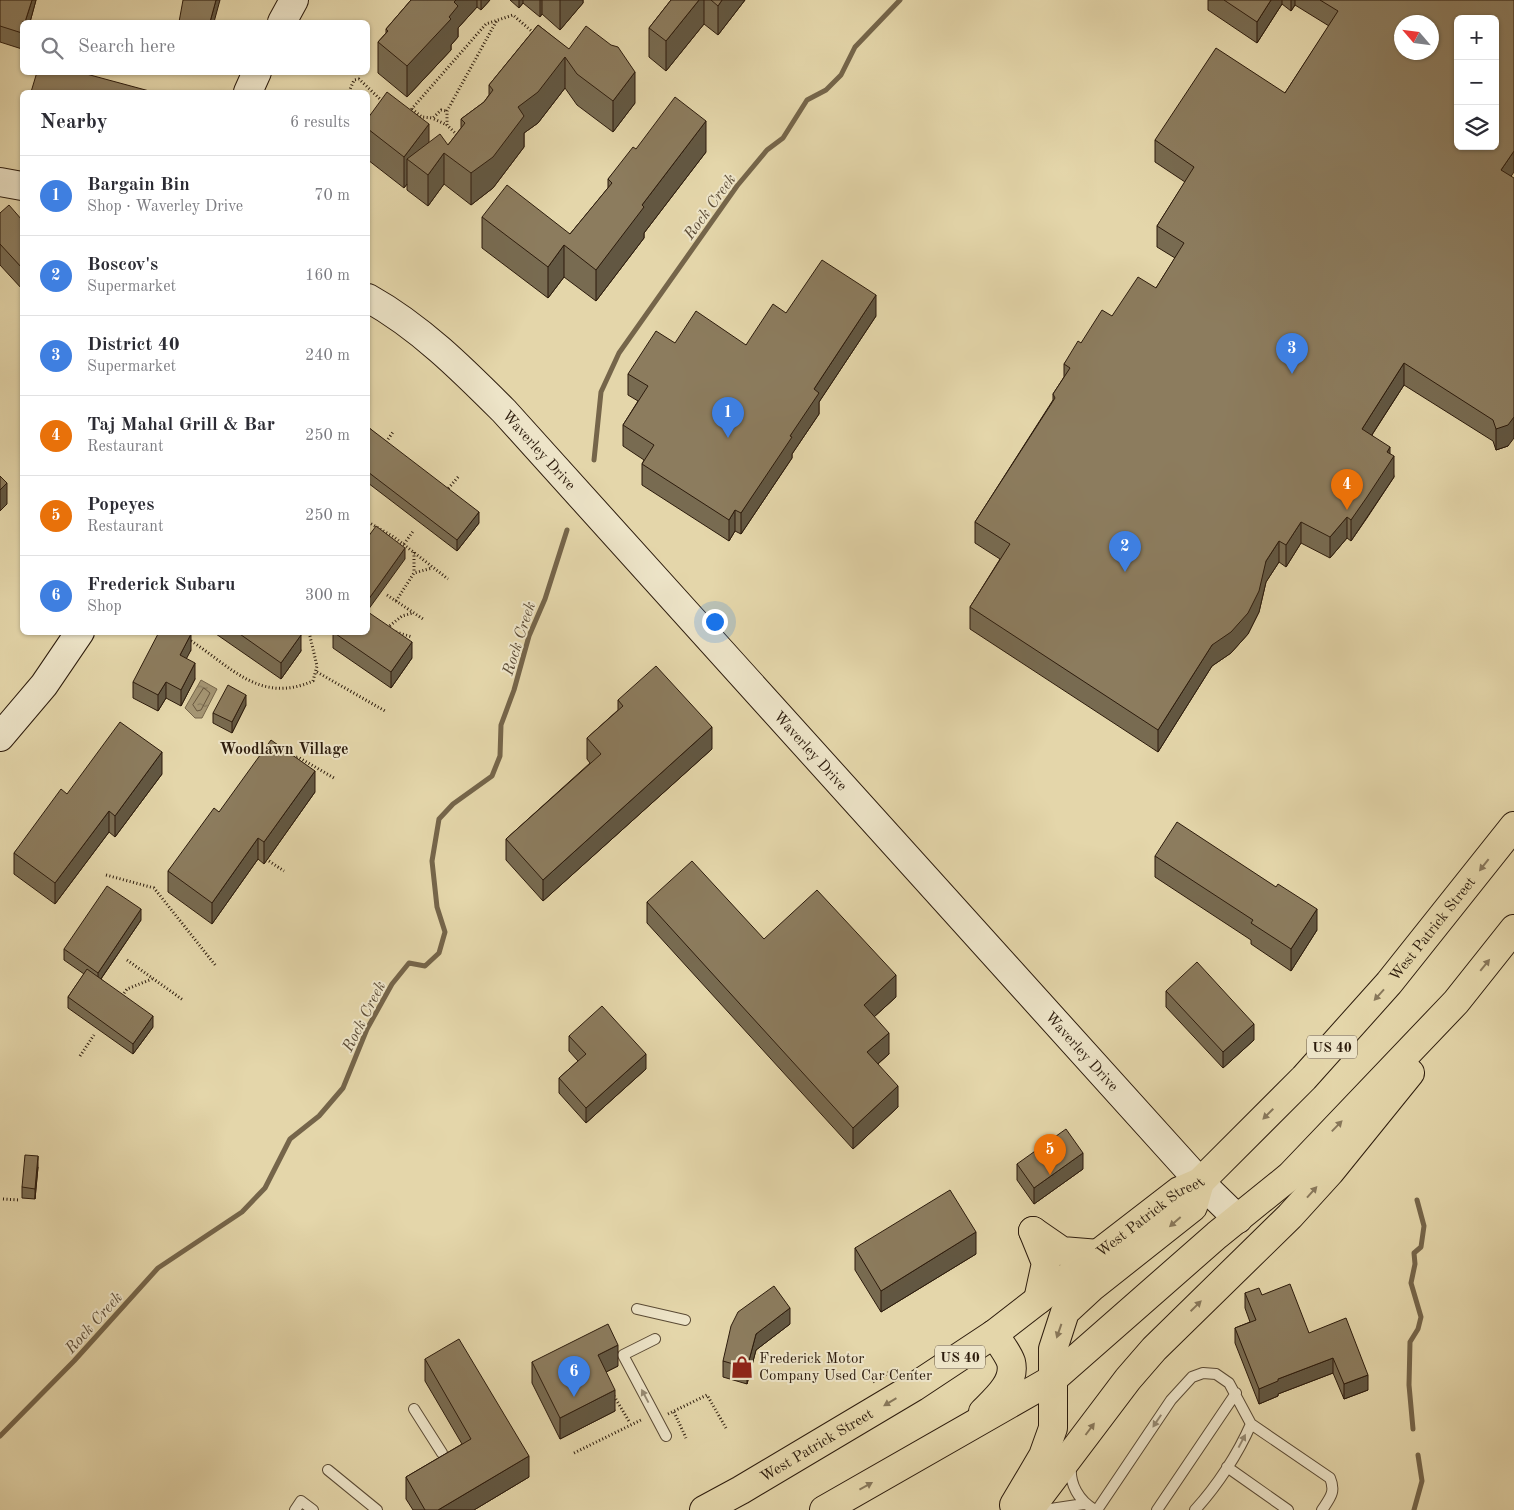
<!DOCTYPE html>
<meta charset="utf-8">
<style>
:root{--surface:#fff;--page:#f7f7f7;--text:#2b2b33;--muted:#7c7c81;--line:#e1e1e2;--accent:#8f2418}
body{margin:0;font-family:"Old Standard TT",serif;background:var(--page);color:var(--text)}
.controls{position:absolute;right:15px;top:15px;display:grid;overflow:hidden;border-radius:8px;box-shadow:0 1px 4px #0004}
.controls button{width:45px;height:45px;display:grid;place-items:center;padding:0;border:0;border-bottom:1px solid var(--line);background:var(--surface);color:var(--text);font:25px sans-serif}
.compass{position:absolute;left:1394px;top:15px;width:45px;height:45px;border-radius:50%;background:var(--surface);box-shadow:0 1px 4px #0004;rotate:298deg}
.you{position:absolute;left:714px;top:621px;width:18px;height:18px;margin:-12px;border:4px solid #fff;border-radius:50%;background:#1a73e8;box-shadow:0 0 0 8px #1a73e833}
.badge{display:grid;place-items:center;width:32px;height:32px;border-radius:50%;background:var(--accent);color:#fff;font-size:16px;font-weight:700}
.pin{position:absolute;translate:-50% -41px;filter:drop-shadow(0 1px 2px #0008)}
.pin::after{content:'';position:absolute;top:26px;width:18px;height:15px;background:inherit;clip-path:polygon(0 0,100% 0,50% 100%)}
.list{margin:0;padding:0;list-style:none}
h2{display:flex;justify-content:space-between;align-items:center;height:65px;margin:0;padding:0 20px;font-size:21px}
h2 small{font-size:16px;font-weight:400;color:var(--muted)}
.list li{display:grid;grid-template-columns:32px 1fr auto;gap:15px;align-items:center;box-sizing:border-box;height:80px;padding:0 20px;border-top:1px solid var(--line)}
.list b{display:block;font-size:19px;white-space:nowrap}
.list p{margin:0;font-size:16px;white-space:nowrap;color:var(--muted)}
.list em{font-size:16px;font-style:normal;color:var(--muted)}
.icon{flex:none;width:28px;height:28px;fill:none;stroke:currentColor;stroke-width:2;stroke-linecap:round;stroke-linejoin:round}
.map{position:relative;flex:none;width:1514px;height:1510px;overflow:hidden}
.search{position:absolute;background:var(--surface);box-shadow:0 1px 4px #0004;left:20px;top:20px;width:350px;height:55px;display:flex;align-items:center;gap:12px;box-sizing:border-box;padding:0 18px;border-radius:8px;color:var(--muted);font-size:19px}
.panel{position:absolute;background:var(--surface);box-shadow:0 1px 4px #0004;left:20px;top:90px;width:350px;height:545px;border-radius:8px}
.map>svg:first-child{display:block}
</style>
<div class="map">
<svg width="1514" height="1510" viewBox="0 0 1514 1510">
<defs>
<pattern id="water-ripples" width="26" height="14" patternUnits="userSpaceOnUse" patternTransform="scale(1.25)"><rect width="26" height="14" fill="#a59674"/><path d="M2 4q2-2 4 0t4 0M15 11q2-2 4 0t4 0" fill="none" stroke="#877a5e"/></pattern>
</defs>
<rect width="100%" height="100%" fill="#e4d6aa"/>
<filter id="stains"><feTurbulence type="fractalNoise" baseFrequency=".004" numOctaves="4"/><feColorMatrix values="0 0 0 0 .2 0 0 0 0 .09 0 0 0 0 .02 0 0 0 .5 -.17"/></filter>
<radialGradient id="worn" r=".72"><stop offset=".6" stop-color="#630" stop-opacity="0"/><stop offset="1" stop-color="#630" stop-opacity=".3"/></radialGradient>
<!-- water -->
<path fill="url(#water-ripples)" stroke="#75654a" d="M201 680 217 689 202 718H195L185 708Z"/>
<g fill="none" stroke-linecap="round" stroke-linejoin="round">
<!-- shore -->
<path stroke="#685840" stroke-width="1" d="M204 688 210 693 201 710 197 711 193 705Z"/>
<!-- stream -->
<path stroke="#75654a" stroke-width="5" d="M594 460 601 392 619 353 737 186 767 150 783 138 807 100 826 90 841 75 855 47 900 0
M1413 1429 1409 1385 1410 1342 1418 1329 1421 1317 1411 1283 1415 1264 1414 1253 1421 1247 1424 1226 1417 1200
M0 1436 74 1361 158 1268 242 1212 265 1188 290 1139 319 1116 343 1088 367 1029 392 984 409 963 425 966 439 953 445 932 437 907 432 861 439 819 453 804 492 776 500 756 501 725 514 690 529 636 545 599 567 530
M1414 1510 1422 1481 1418 1455"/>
<defs>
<path id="lane" d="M637 1309 685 1320
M655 1339 623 1355 666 1436
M414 1409 442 1453
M1251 1424 1330 1478C1336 1492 1330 1498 1322 1510
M1071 1465C1069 1484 1079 1501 1095 1510
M1227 1467 1288 1510
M328 1470 377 1510
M295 1510 301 1501 313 1510
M1044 1510 1084 1504
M1097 1510 1171 1400 1192 1377 1203 1373 1216 1374 1229 1383 1251 1424C1238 1454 1217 1486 1195 1510
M1157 1510 1236 1393"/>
<g id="secondary">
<path d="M282 22 294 0"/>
<path d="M248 92 257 72"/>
<path d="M0 182 22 186"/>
<path id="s1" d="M368 298C420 327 462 369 504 411L1200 1182 1238 1219"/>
<path d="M0 737 44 685 80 632"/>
</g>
<g id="primary">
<path d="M1033 1231 1046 1263 1038 1300"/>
<path d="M1033 1231 1062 1251 1099 1254"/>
<path d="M983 1412C996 1399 1016 1382 1011 1362 1008 1353 999 1342 994 1334"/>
<path d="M1014 1505 1043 1456 1053 1428V1349L1065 1312 1092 1287 1193 1207 1200 1182"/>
<path id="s2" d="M704 1510 741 1490 914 1387 994 1334 1179 1191 1200 1182 1304 1078 1389 983 1514 826"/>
<path d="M824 1510 1053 1379 1217 1235 1290 1176 1456 1002 1514 929"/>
<path d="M1029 1510 1128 1379 1154 1349 1290 1216 1330 1172 1410 1073"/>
</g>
</defs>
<!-- lane casing -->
<use href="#lane" stroke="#5a4a34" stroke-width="12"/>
<!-- secondary casing -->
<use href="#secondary" stroke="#2c1b0c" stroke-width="30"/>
<!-- primary casing -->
<use href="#primary" stroke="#2c1b0c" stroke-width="30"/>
<!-- path -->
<path stroke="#2c1b0c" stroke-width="3" stroke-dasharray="1 2.5" stroke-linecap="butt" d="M349 92 354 80 359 79 382 101
M412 109 422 117 433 118 441 110 447 111
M409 112 486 24 513 15 536 35
M434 119 447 125
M457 135 447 125V111L497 20
M386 442 393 432
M446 491 459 476
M368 522 394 537 448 579
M404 544 414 530
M414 552V573
M387 595 423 619
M396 601 414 573 432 568
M387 628 402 616 413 613
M396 632 412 637
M188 639C230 665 259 705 313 681L317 666 309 632
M317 672 385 711
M293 758 298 757 334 778
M269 861 284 871
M106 875 154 888 216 966
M127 960 183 1000
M122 996 127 989 152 979
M80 1056 94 1035
M3 1199 20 1200
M873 1382 895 1369
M614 1396 630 1423
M674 1412 686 1438
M668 1414 707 1395 726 1428
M574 1453 643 1419"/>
<!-- lane -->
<use href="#lane" stroke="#ede4c8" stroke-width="10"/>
<!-- secondary -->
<use href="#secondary" stroke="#ede4c8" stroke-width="28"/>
<!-- primary -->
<use href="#primary" stroke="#e4d6aa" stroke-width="28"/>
</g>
<!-- wall -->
<path fill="#786b51" stroke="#2c1b0c" d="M0 0H36L30 22H22V49L0 42Z
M411 0H490L481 10 477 7 458 28V37L451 45V50L407 97 378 73V42L386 33V29Z
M510 0H583V3L560 30 542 14 540 17 523 3 519 8Z
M671 0H745L718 35 704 24 666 71 649 57V28Z
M1208 0H1514L1511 176 1508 446 1496 450 1493 441 1404 385 1372 435 1390 454 1394 477 1367 518 1351 541 1347 538 1330 558 1301 543 1286 567 1279 562 1266 582 1259 612 1248 634 1231 653 1212 666 1158 752 970 629V607L1000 559 975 543V522L1053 400V394L1064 377V364L1081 343 1112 316 1156 288 1175 258 1157 247V226L1185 182 1155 162V140L1285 93 1329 26 1295 5 1291 11 1282 4 1257 43 1208 10Z
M538 25 635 103 613 132 577 105 565 88 538 123 524 133V147L493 188 471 205 444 184 428 206 407 190V184L404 188 368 160V118L429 143 448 145 461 128V119L484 102 489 95V85Z
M636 149 706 152 644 233V238L596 301 564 277 548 298 482 248V217L570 234 608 188V179Z
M0 213 22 220V289L0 265Z
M786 313 876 316 819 402V414L792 454V458L741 534 735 531 729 541 642 485V464L644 460 623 446V425L638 401 628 395V374L746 345Z
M368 427 479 523 457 551 368 483Z
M216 632H297L301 651 281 679 216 634Z
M333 632 412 658 391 688 333 648Z
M191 650 186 658 195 679 181 706 166 698 158 711 133 698V682Z
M618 700 712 749 543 901 506 860V839L590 763 587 759V738L618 710Z
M246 705 232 733 213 723V713Z
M162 774 115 837 109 832 55 904 14 874V853L67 794Z
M315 792 264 864 258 859 212 924 168 892V871L219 812Z
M1155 856 1317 930 1291 971 1251 944V940L1155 877Z
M647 902 764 939 896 997 874 1017 889 1054 878 1064 898 1107 853 1149 647 923Z
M141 920 101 979 153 1027 133 1054 68 1008V997L84 974 64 960V949Z
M1166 991 1254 1040 1223 1068 1166 1007Z
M569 1036 646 1069 586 1123 559 1093V1078L578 1061 569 1051Z
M1017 1164 1083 1169 1034 1204 1017 1180Z
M38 1167 35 1199 22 1198V1187Z
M855 1248 976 1254 881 1312 855 1270Z
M1245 1293 1262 1295 1309 1333 1368 1390 1344 1399 1333 1373 1278 1394V1396L1259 1404 1235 1343V1328L1250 1322 1245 1308Z
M790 1324 756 1350 747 1384 723 1377V1361Z
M425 1359 529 1477 474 1510H413L406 1499V1477L462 1444 425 1381Z
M532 1362 618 1366 606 1372 615 1411 560 1439 532 1383Z"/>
<!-- shaded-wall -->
<path fill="#625742" stroke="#2c1b0c" d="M32 0H36L30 22H25Z
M216 0H220L214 22H210Z
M456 0H477V7L458 28V37L451 45V50L407 97V66L449 17 454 2Z
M481 0H490L481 10Z
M519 0H523V3L519 8Z
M540 0H542V14L540 17Z
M560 0H583V3L560 30Z
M699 0H704V24L666 71V41Z
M722 0H745L718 35V6Z
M1271 0H1282V4L1257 43V22Z
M1291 0H1295V5L1291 11Z
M565 57V88L538 123 524 133V147L493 188 471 205V173L518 107Z
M635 72V103L613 132V101Z
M706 121V152L644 233V238L596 301V270L642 205Z
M429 124V156L407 159V184L404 188V157Z
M1514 151V172L1501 191V170Z
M444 153V184L428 206V175Z
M564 245V277L548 298V267Z
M876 295V316L819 402V414L792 454V458L741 534V513L790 436 814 389Z
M1404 363V385L1362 450V429Z
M1514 417V438L1508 446 1496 450V429Z
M1390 447V461L1394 456V477L1351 541V520Z
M7 483V504L0 511V490Z
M735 510V531L729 541V520Z
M479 512V523L457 551V540Z
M1347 517V538L1330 558V537Z
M1301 522V543L1286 567V545Z
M1279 541V562L1266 582 1259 612 1248 634 1231 653 1212 666 1158 752V730L1212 645Z
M405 548V559L368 610V600Z
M191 634V650L180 671V655Z
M301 635V651L281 679V663Z
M412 642V658L391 688V672Z
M195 663V679L181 706V690Z
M166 682V698L158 711V695Z
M246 695V705L232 733V722Z
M712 727V749L543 901V880Z
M162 752V774L115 837V816Z
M315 771V792L264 864V842Z
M109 811V832L55 904V883Z
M258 838V859L212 924V903Z
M141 909V920L98 983V973Z
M1317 909V930L1291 971V949Z
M896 975V997L864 1026V1005Z
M153 1016V1027L133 1054V1044Z
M1254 1024V1040L1223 1068V1052Z
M889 1033V1054L867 1073V1052Z
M646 1054V1069L586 1123V1108Z
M898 1086V1107L853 1149V1128Z
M1083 1153V1169L1034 1204V1188Z
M38 1156V1167L35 1199V1189Z
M976 1232V1254L881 1312V1291Z
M790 1308V1324L756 1350 747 1384V1368L756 1334Z
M618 1345V1366L598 1376V1355Z
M1333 1358V1373L1278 1394V1396L1259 1404V1389L1278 1379Z
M1368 1375V1390L1344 1399V1384Z
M615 1390V1411L560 1439V1418Z
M529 1456V1477L474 1510H438Z"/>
<!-- building -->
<path fill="#8c7c5e" stroke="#2c1b0c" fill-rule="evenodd" d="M0 0H32L25 22H22V33L0 26Z
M183 0H216L210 22H179Z
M411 0H456L454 2 458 6 449 17 451 19 407 66 378 42 388 31 386 29Z
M671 0H699L666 41 649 28Z
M711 0H722L718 6Z
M1224 0H1271L1257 22Z
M1320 0H1514V151L1501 170 1514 178V417L1508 425 1496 429 1493 420 1404 363 1362 429 1390 447 1387 452 1394 456 1367 497 1351 520 1347 517 1330 537 1301 522 1286 545 1279 541 1266 561 1259 591 1248 613 1231 632 1212 645 1158 730 970 607 1010 544 975 522 1055 398 1053 394 1070 368 1064 364 1078 341 1081 343 1102 310 1112 316 1138 277 1156 288 1184 243 1157 226 1194 167 1155 140 1216 48 1285 93 1338 11ZM1458 19H1495V146H1458ZM1402 22H1432V52H1402Z
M538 25 569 49 586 26 611 45 618 47 635 72 613 101 577 74 565 57 538 92 518 107 524 116 493 157 471 173 444 153 428 175 407 159 440 134 448 145 465 123 461 119 484 102 493 90 489 85Z
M37 72H79L153 92H31Z
M387 92 429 124 404 157 368 129V118Z
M675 97 706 121 642 205 644 207 596 270 564 245 548 267 482 217 507 185 570 234 612 183 608 179 633 147 636 149Z
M9 205 22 220V268L0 244V213Z
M822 260 876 295 814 389 819 393 790 436 792 437 741 513 735 510 729 520 642 464 654 445 623 425 648 386 628 374 656 331 675 343 696 311 746 345 773 304 786 313Z
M368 427 479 512 457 540 368 472Z
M0 476 7 483 0 490Z
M376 526 405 548 368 600V537Z
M368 612 412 642 391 672 333 632H368Z
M159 632H187L191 634 180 655 195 663 181 690 166 682 158 695 133 682Z
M237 632H297L301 635 281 663Z
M656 666 712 727 543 880 506 839 601 754 587 738 623 706 618 700Z
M228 685 246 695 232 722 213 713Z
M120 722 162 752 115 816 109 811 55 883 14 853 61 789 67 794Z
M271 740 315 771 264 842 258 838 212 903 168 871 214 808 219 812Z
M1177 822 1276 887 1278 884 1317 909 1291 949 1251 923 1253 920 1155 856Z
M692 861 764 939 817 890 896 975 864 1005 889 1033 867 1052 898 1086 853 1128 647 902Z
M107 886 141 909 98 973 64 949Z
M1197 962 1254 1024 1223 1052 1166 991Z
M87 969 153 1016 133 1044 68 997Z
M602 1006 646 1054 586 1108 559 1078 586 1054 569 1036Z
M1066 1129 1083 1153 1034 1188 1017 1164Z
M25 1155 38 1156 35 1189 22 1187Z
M950 1190 976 1232 881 1291 855 1248Z
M1290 1284 1309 1333 1346 1318 1368 1375 1344 1384 1333 1358 1278 1379V1381L1259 1389 1235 1328 1256 1320 1245 1293 1259 1288 1262 1295Z
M774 1286 790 1308 756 1334 747 1368 723 1361 731 1326 738 1312Z
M608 1324 618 1345 598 1355 615 1390 560 1418 532 1362Z
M459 1339 529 1456 438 1510H425L406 1477 471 1439 425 1359Z"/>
<!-- one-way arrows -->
<defs><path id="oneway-solid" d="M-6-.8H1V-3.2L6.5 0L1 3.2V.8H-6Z" transform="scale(1.25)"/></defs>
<g fill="#88785b">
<use href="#oneway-solid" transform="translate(1484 865) rotate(128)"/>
<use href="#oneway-solid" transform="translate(1485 965) rotate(-51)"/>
<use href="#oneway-solid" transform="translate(1379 995) rotate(132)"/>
<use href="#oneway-solid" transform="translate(1268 1114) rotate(135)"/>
<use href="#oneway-solid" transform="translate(1337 1126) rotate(-46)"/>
<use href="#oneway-solid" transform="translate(1312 1192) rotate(-48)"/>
<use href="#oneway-solid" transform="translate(1175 1222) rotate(139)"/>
<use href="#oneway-solid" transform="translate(1196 1306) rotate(-44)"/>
<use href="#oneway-solid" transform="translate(1059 1331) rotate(109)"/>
<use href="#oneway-solid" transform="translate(890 1402) rotate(149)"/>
<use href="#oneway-solid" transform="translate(1090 1429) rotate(-53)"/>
<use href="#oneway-solid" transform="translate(866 1486) rotate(-29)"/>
</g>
<g fill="#968a73">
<use href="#oneway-solid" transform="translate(645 1396) rotate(-118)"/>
<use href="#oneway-solid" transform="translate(1157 1421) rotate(124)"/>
<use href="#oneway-solid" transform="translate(1242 1441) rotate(-62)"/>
</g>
<!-- icons -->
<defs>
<symbol id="shop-bare" viewBox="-9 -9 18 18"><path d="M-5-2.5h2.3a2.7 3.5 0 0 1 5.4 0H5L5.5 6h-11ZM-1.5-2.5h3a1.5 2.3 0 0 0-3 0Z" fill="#8f2418" stroke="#ede4c8" stroke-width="2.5" paint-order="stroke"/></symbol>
</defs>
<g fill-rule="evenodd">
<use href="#shop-bare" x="726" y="1351" width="32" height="32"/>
</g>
<g text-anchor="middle" stroke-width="4" stroke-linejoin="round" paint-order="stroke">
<!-- shield labels -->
<g fill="#ede4c8" stroke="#665744" stroke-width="1">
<rect x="1307" y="1035.5" width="50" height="23" rx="4"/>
<rect x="935" y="1345.5" width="50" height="23" rx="4"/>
</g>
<g font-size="14" font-weight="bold" fill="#2c1b0c">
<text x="1332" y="1052">US 40</text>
<text x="960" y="1362">US 40</text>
</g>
<!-- street labels -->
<g font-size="15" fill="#2c1b0c" stroke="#ede4c8">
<text dy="5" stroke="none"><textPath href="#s1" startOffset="230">Waverley Drive</textPath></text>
<text dy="5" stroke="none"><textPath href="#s1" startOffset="635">Waverley Drive</textPath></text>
<text dy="5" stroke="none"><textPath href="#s2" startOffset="940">West Patrick Street</textPath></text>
<text dy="5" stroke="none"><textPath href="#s1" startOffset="1040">Waverley Drive</textPath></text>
<text dy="5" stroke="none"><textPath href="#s2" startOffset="535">West Patrick Street</textPath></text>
<text dy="5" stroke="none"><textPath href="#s2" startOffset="130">West Patrick Street</textPath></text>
</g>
<!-- poi labels -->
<g font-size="15" fill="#2c1b0c" stroke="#ede4c8" text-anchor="start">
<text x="759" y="1363">Frederick Motor<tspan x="759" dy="17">Company Used Car Center</tspan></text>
</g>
<!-- water labels -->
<g font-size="16" font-style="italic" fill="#5c4c36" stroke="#ede4c8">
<text transform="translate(709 206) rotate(-54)" y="6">Rock Creek</text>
<text transform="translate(518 638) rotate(-72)" y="6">Rock Creek</text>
<text transform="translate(363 1016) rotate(-63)" y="6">Rock Creek</text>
<text transform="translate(93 1322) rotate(-48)" y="6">Rock Creek</text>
</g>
<!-- neighbourhood labels -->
<g font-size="16" font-weight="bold" fill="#2c1b0c" stroke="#ede4c8">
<text x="284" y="754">Woodlawn Village</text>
</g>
</g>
<rect width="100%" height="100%" filter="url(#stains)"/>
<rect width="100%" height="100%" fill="url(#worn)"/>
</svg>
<div class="controls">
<button>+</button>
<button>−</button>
<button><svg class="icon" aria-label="layers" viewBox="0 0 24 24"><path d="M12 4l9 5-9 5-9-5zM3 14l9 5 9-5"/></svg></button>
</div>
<svg class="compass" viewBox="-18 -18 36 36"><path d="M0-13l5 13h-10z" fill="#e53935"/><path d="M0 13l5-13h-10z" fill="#7c7c81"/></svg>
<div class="you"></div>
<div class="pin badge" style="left:728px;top:438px;background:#3f7fe0">1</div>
<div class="pin badge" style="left:1125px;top:572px;background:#3f7fe0">2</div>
<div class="pin badge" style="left:1292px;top:374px;background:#3f7fe0">3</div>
<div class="pin badge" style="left:1347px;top:510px;background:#e8710a">4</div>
<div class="pin badge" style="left:1050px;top:1175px;background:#e8710a">5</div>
<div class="pin badge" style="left:574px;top:1397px;background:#3f7fe0">6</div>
<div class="search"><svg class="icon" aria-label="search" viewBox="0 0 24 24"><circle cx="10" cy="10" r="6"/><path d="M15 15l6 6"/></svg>Search here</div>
<section class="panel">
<h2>Nearby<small>6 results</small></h2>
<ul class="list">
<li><span class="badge" style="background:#3f7fe0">1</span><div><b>Bargain Bin</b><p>Shop · Waverley Drive</p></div><em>70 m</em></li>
<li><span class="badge" style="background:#3f7fe0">2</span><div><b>Boscov's</b><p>Supermarket</p></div><em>160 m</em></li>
<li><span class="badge" style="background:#3f7fe0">3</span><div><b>District 40</b><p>Supermarket</p></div><em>240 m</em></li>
<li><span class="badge" style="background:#e8710a">4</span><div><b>Taj Mahal Grill &amp; Bar</b><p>Restaurant</p></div><em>250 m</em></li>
<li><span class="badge" style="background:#e8710a">5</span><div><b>Popeyes</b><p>Restaurant</p></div><em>250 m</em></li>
<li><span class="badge" style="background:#3f7fe0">6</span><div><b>Frederick Subaru</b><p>Shop</p></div><em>300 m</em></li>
</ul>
</section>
</div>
